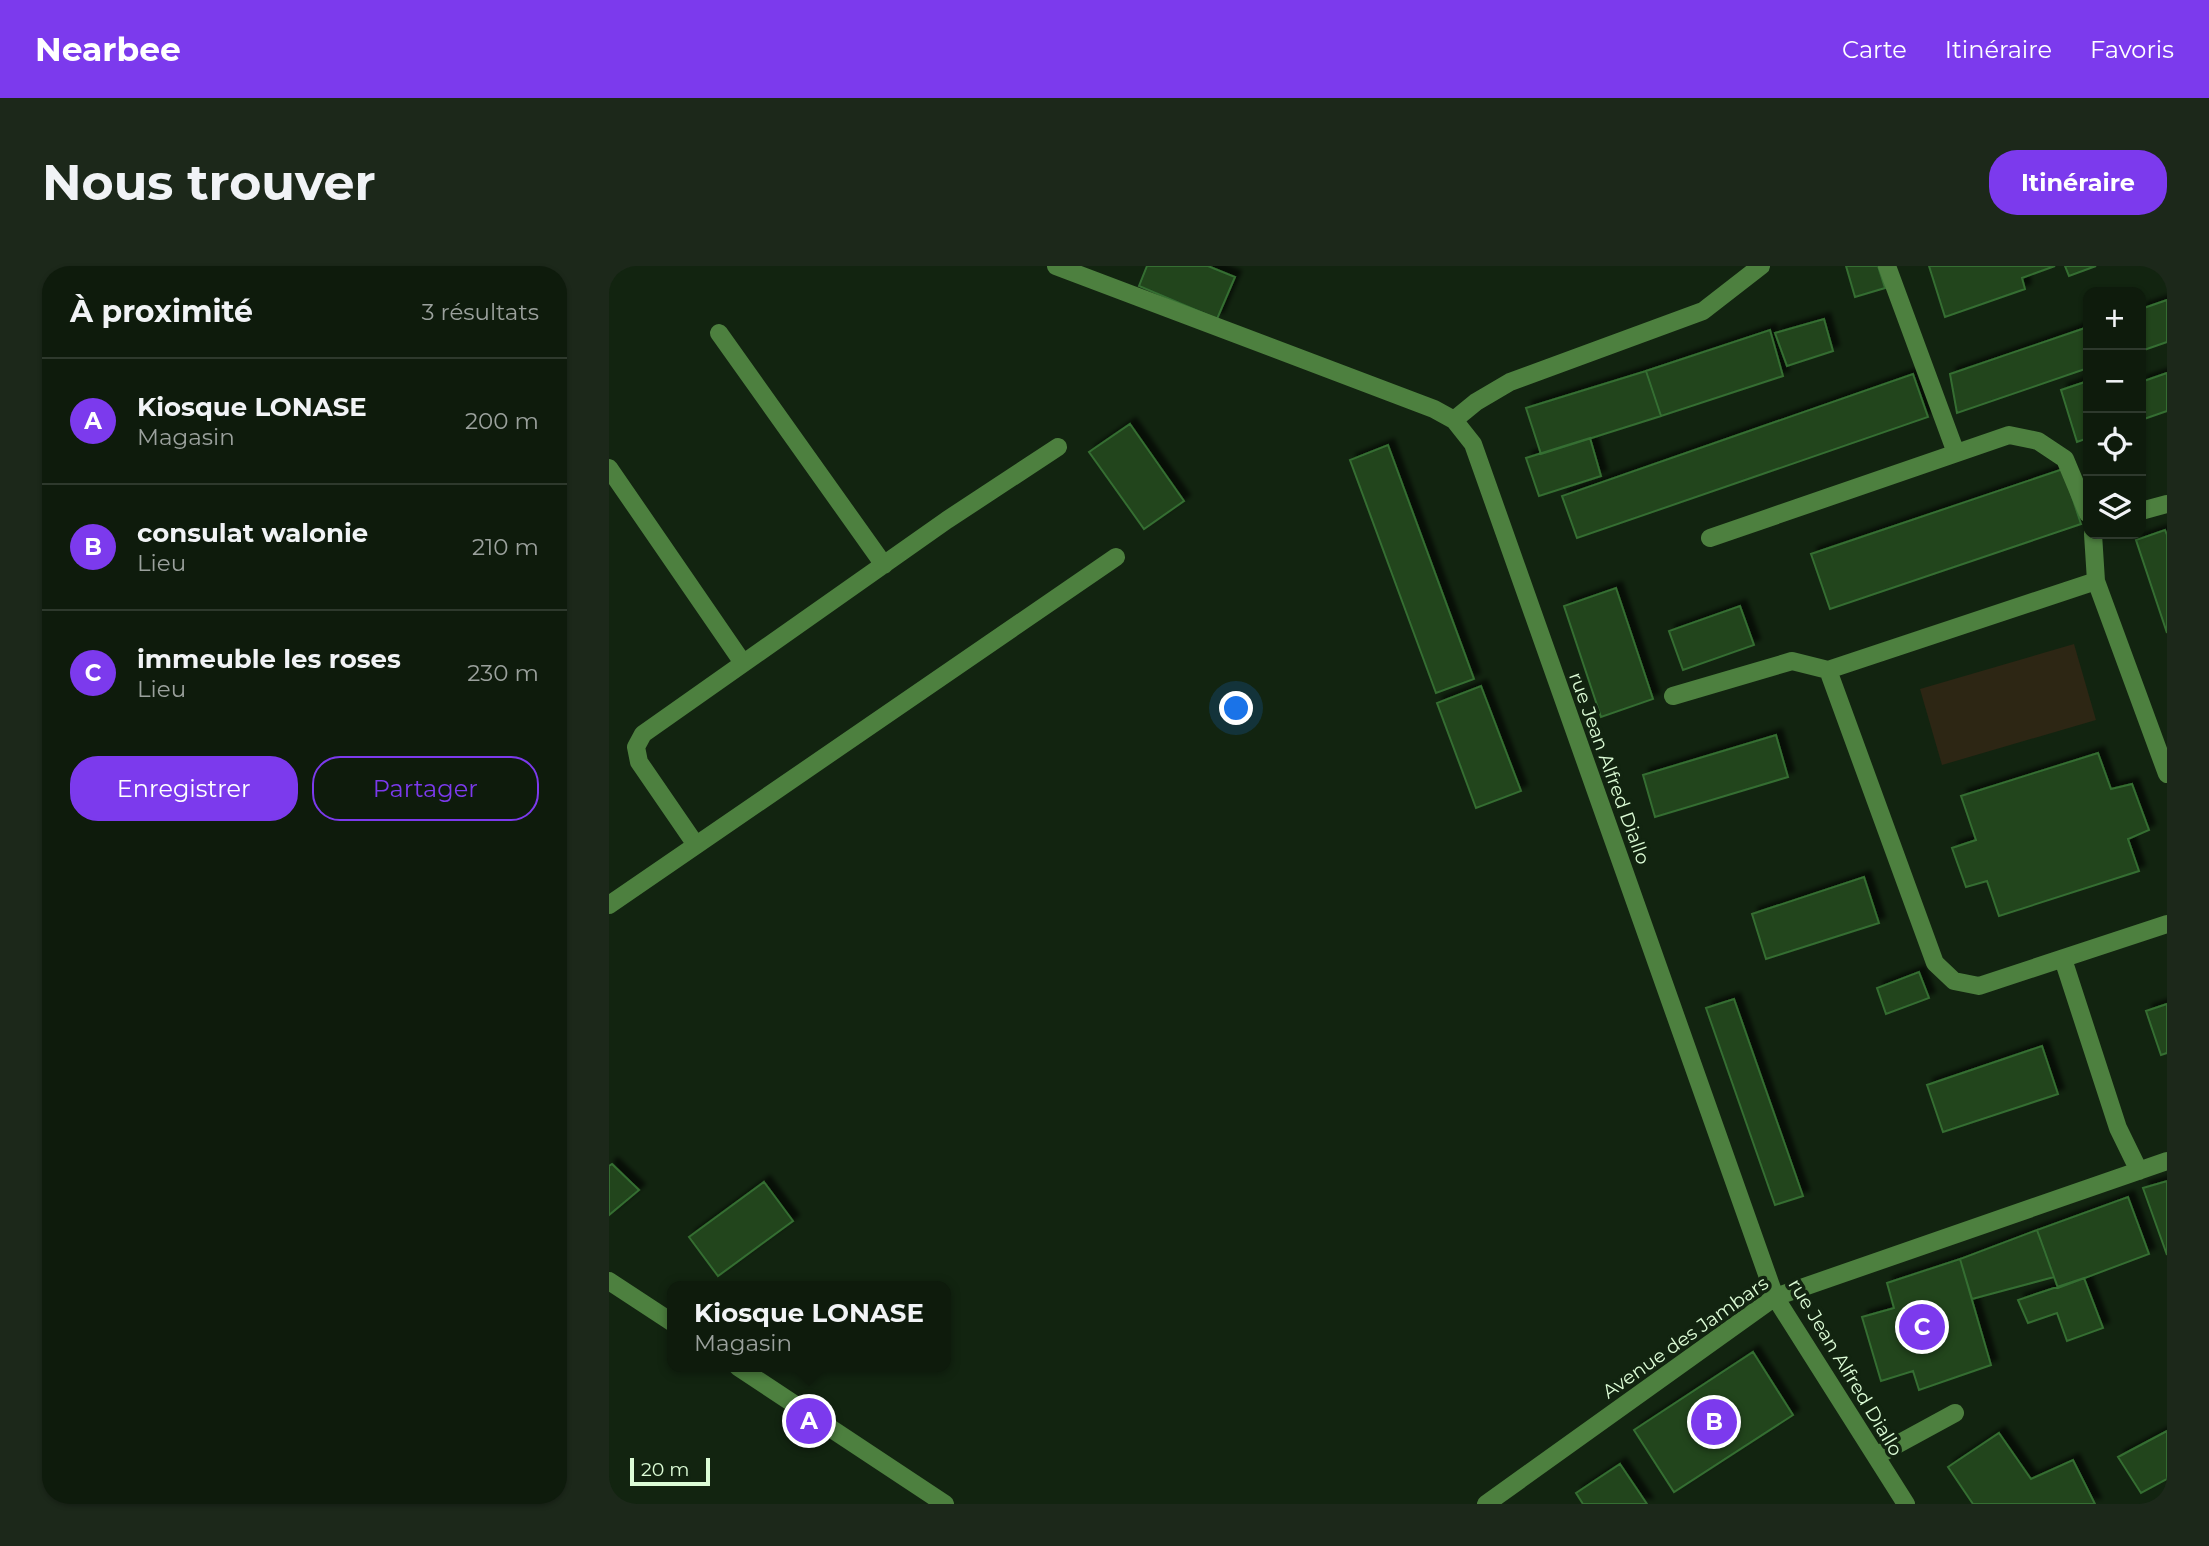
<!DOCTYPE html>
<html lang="fr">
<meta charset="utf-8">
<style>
:root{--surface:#0e1b0c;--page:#1c281a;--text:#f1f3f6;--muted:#9ba19d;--line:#2e392d;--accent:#7c3aed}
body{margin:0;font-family:Montserrat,sans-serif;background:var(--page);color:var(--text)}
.controls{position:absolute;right:21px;top:21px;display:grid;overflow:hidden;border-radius:14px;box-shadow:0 2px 5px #0004}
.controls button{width:63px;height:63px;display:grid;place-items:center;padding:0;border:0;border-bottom:2px solid var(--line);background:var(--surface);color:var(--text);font:35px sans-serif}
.scale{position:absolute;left:21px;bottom:18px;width:80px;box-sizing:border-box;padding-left:7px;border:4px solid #dcfcd6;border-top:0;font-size:19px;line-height:24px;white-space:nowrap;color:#dcfcd6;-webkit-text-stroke:5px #122410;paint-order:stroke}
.you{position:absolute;left:628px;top:443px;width:24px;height:24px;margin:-18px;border:5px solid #fff;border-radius:50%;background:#1a73e8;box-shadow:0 0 0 10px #1a73e833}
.badge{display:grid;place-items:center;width:46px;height:46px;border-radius:50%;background:var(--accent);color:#fff;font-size:23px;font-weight:700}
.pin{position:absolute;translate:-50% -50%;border:4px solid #fff;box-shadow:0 2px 7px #0006}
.popup{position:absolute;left:58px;top:1015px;width:284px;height:91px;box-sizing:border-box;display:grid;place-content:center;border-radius:14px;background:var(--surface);filter:drop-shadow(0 2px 5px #0005);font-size:23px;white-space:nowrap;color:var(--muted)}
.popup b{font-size:26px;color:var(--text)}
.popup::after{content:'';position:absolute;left:50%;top:100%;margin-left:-14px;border:14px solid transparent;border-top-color:var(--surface)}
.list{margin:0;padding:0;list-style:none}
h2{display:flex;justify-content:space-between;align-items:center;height:91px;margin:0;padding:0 28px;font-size:30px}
h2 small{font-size:23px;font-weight:400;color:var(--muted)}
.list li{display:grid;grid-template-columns:46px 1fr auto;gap:21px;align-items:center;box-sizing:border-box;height:126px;padding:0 28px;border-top:2px solid var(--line)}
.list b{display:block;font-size:26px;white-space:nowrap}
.list p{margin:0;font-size:23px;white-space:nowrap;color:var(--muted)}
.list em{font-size:23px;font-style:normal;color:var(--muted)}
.actions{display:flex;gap:14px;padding:21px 28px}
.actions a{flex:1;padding:16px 0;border:2px solid var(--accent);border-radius:28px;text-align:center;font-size:24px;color:var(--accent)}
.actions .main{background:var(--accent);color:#fff}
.icon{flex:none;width:38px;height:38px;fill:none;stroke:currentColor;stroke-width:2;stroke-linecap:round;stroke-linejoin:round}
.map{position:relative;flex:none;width:1558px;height:1238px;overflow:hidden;border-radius:28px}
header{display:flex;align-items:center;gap:42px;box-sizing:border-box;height:98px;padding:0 35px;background:var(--accent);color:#fff}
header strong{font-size:33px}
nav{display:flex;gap:38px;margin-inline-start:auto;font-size:24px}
.intro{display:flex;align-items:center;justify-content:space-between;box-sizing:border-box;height:168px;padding:0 42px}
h1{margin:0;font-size:49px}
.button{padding:18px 32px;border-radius:28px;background:var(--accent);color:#fff;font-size:24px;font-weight:700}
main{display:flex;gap:42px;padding:0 42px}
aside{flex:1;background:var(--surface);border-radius:28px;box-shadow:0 2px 5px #0004}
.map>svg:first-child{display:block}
</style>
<header>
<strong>Nearbee</strong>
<nav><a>Carte</a><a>Itinéraire</a><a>Favoris</a></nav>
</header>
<div class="intro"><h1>Nous trouver</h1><a class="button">Itinéraire</a></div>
<main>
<aside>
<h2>À proximité<small>3 résultats</small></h2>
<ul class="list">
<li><span class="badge">A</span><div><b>Kiosque LONASE</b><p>Magasin</p></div><em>200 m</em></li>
<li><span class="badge">B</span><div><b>consulat walonie</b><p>Lieu</p></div><em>210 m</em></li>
<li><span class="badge">C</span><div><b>immeuble les roses</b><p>Lieu</p></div><em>230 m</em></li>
</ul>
<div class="actions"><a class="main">Enregistrer</a><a>Partager</a></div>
</aside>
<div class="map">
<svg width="1558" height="1238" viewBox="0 0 1558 1238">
<defs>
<filter id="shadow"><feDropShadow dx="6" dy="-6" stdDeviation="2" flood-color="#0009"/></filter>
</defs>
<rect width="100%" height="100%" fill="#122410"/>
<!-- green -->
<path fill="#2d2614" d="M1465 378 1487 454 1333 499 1311 423Z"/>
<!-- building -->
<path fill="#20441e" stroke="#356e31" stroke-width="2" filter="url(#shadow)" d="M538 0H599L626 11 608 53 530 20Z
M1237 0H1269L1276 22 1246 31Z
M1320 0H1446L1413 12 1416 23 1336 51Z
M1456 0H1487L1460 10Z
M1558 34V76L1532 85V43Z
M1215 53 1224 85 1178 100 1166 67Z
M1479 61V102L1348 147 1341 108Z
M1161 64 1174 110 1052 150 1037 105Z
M1037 105 1052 150 932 188 917 142Z
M1558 107V145L1532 154V116Z
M1304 108 1319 151 968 272 953 230Z
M1479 115V172L1468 176 1452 124Z
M521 158 575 235 535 263 480 186Z
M981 172 992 210 930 230 917 192Z
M779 179 865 413 827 427 741 194Z
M1454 203 1472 258 1221 343 1202 288Z
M1556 264 1558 269V367L1527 274Z
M1007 322 1044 433 992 451 955 340Z
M1131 340 1145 379 1074 404 1060 365Z
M872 420 912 525 867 542 828 437Z
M1167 469 1179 511 1046 551 1034 509Z
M1489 487 1502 523 1523 518 1540 564 1519 573 1530 605 1390 650 1378 615 1357 621 1343 582 1367 574 1352 530Z
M1255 611 1270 657 1157 693 1143 648Z
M1310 706 1320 732 1277 748 1268 722Z
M1125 733 1194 930 1166 939 1097 742Z
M1558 738V787L1552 789 1537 745Z
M1433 780 1449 828 1334 866 1318 819Z
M3 898 30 924 0 949V900Z
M1558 915V989L1534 922Z
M155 916 184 955 109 1010 80 971Z
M1519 931 1540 988 1449 1022 1428 964Z
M1428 964 1445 1011 1363 1033 1351 993Z
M1351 993 1382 1099 1310 1124 1304 1105 1272 1115 1253 1051 1285 1042 1278 1017Z
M1475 1012 1494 1062 1458 1075 1448 1047 1419 1057 1409 1034Z
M1144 1086 1184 1149 1065 1226 1025 1164Z
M1558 1165V1213L1532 1227 1509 1191Z
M1390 1167 1422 1213 1464 1194 1486 1238H1364L1339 1201Z
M1011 1198 1038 1238H974L967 1227Z"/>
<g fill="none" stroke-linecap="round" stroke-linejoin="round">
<!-- minor -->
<path stroke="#4d803f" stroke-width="18" d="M447 0 825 143 845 154 864 178 1166 1031 1297 1238
M1278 0 1347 187
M110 67 275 299
M845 154 867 136 901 116 1094 45 1152 0
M0 202 134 397
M1532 245 1558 238
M1484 268 1487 315 1558 508
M1101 272 1400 169 1429 175 1456 193 1479 248
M1219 404 1326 697 1345 715 1370 720 1558 658
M1064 430 1183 395 1219 404 1487 315
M87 579 30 496 27 481 34 468 338 254 449 181
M0 639 507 291
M1454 693 1509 862 1530 905
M0 1015 64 1057
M129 1101 336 1238
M1267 1190 1346 1147
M877 1238 1166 1031 1558 895"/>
</g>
<g text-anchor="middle" stroke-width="7" stroke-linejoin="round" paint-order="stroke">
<!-- street labels -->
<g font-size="19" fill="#dcfcd6" stroke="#122410">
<text transform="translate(1001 502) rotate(70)" y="7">rue Jean Alfred Diallo</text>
<text transform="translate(1076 1071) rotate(-35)" y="7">Avenue des Jambars</text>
<text transform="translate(1237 1101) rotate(59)" y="7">rue Jean Alfred Diallo</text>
</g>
</g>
</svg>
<div class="controls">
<button>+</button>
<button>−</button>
<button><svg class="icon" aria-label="locate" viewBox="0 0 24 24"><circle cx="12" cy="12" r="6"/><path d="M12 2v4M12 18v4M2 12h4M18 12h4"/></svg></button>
<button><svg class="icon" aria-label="layers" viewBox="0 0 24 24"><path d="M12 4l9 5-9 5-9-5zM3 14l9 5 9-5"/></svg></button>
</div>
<div class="scale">20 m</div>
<div class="you"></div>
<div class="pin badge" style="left:200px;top:1155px">A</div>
<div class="popup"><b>Kiosque LONASE</b>Magasin</div>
<div class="pin badge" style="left:1105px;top:1156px">B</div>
<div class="pin badge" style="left:1313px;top:1061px">C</div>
</div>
</main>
